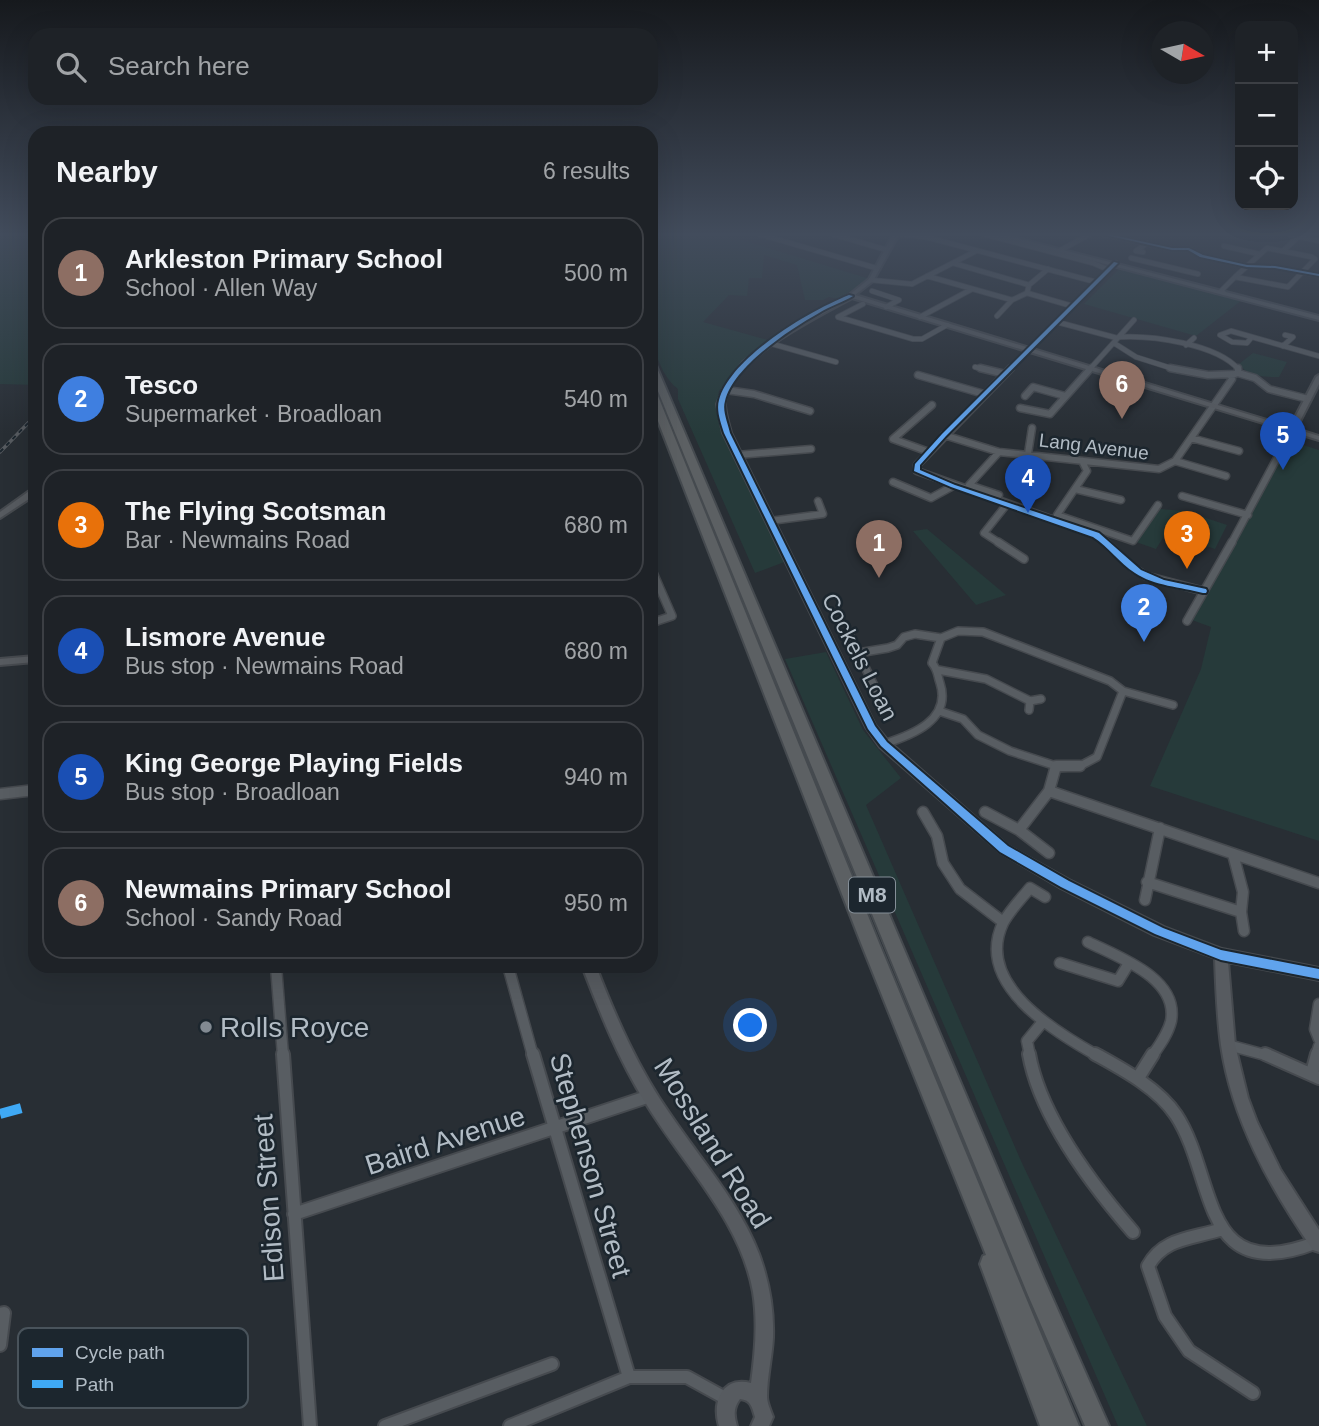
<!DOCTYPE html>
<meta charset="utf-8">
<style>
:root{--surface:#1e2227;--page:#262a2f;--text:#f1f3f6;--muted:#a1a4a7;--line:#3c3f44;--accent:#db2777}
body{margin:0;font-family:Helvetica,sans-serif;background:var(--page);color:var(--text)}
.controls{position:absolute;right:21px;top:21px;display:grid;overflow:hidden;border-radius:14px;box-shadow:0 7px 28px #0002}
.controls button{width:63px;height:63px;display:grid;place-items:center;padding:0;border:0;border-bottom:2px solid var(--line);background:var(--surface);color:var(--text);font:35px sans-serif}
.compass{position:absolute;left:1151px;top:21px;width:63px;height:63px;border-radius:50%;background:var(--surface);box-shadow:0 7px 28px #0002;rotate:99deg}
.you{position:absolute;left:751px;top:1026px;width:24px;height:24px;margin:-18px;border:5px solid #fff;border-radius:50%;background:#1a73e8;box-shadow:0 0 0 10px #1a73e833}
.badge{display:grid;place-items:center;width:46px;height:46px;border-radius:50%;background:var(--accent);color:#fff;font-size:23px;font-weight:700}
.pin{position:absolute;translate:-50% -58px;filter:drop-shadow(0 2px 4px #0008)}
.pin::after{content:'';position:absolute;top:37px;width:24px;height:21px;background:inherit;clip-path:polygon(0 0,100% 0,50% 100%)}
.list{margin:0;padding:0;list-style:none}
h2{display:flex;justify-content:space-between;align-items:center;height:91px;margin:0;padding:0 28px;font-size:30px}
h2 small{font-size:23px;font-weight:400;color:var(--muted)}
.list li{display:grid;grid-template-columns:46px 1fr auto;gap:21px;align-items:center;box-sizing:border-box;height:112px;margin:0 14px 14px;padding:0 14px;border:2px solid var(--line);border-radius:21px}
.list b{display:block;font-size:26px;white-space:nowrap}
.list p{margin:0;font-size:23px;white-space:nowrap;color:var(--muted)}
.list em{font-size:23px;font-style:normal;color:var(--muted)}
.icon{flex:none;width:38px;height:38px;fill:none;stroke:currentColor;stroke-width:2;stroke-linecap:round;stroke-linejoin:round}
.map{position:relative;flex:none;width:1319px;height:1426px;overflow:hidden}
.search{position:absolute;background:var(--surface);box-shadow:0 7px 28px #0002;left:28px;top:28px;width:630px;height:77px;display:flex;align-items:center;gap:18px;box-sizing:border-box;padding:0 24px;border-radius:21px;color:var(--muted);font-size:26px}
.panel{position:absolute;background:var(--surface);box-shadow:0 7px 28px #0002;left:28px;top:126px;width:630px;height:847px;border-radius:21px}
.map>svg:first-child{display:block}
</style>
<div class="map">
<svg width="1319" height="1426" viewBox="0 0 1319 1426">
<rect width="100%" height="100%" fill="#282e34"/>
<!-- green -->
<path fill="#263a3a" d="M0 234H35V385L0 384Z
M651 234H722L870 279 838 299 829 297 823 300H805L797 265 764 255 762 278H749L747 296 729 295 703 322 768 340 752 353 719 391 717 404 721 429 787 561 755 573 678 399V389C640 359 651 277 651 234Z
M1119 269H1122L1242 300 1196 336 1084 304Z
M1253 353 1287 362 1279 377C1265 377 1248 377 1239 364Z
M1290 441 1319 450V841L1150 786 1201 669 1211 627 1192 620 1194 616Z
M1160 509 1185 511 1227 525 1215 549 1166 533 1156 549 1136 542Z
M927 529 1006 595 976 605 913 531Z
M826 652 863 730 901 778 866 805 1021 1161 1147 1426H1118L785 659Z"/>
<g fill="none" stroke-linecap="round" stroke-linejoin="round">
<defs>
<path id="street-far4" d="M759 234 876 268
M832 234 887 250
M900 234 926 237 1096 282
M983 234 1093 263 1109 270
M1103 234 1172 249H1189L1202 256 1247 266
M1288 234 1319 241
M1224 246 1259 254
M1267 248 1312 257 1315 259 1288 287 1235 277Z
M1059 251 1090 234
M1283 251 1299 236
M1143 252 1136 251 1147 243
M1131 258 1198 274
M953 263 1029 285
M1302 272 1319 275
M927 276 1012 300
M871 280 912 284 976 251
M872 291 899 300 886 307
M1027 293 1072 306
M1224 293 1221 291 1235 277
M863 304 838 317 913 339H922L947 325
M997 316 1012 300 1027 293 1029 285 1048 269
M920 317 972 289
M1057 322 1117 338
M1119 337C1151 335 1218 344 1239 370
M1251 338 1247 343 1232 342 1220 335 1231 331 1319 356
M769 343 836 362
M1114 343 1136 357 1177 370
M1186 345 1194 338
M1283 346 1293 337 1285 335
M975 367 987 370
M1009 370 1116 263
M1089 370 1134 320"/>
<path id="street-far3" d="M980 368 1005 374
M1011 368 917 465V471L1096 535 1107 544
M1170 368 1208 375 1235 374
M1238 373V368
M1238 373 1255 378 1269 389 1308 399
M918 375 984 394
M726 390 754 394 810 411
M1025 396 1033 387 1065 396
M1020 408 1050 414 1091 368
M944 435 999 452 1159 469 1175 461 1232 379 1231 376
M1191 438 1239 451
M929 452 893 439 932 405
M999 452 969 485 999 495
M1028 454 1032 428
M737 455 811 449
M1082 461 1087 471 1057 515 1133 541 1158 505
M1175 461 1226 476
M893 482 931 498 953 486
M1075 489 1121 500
M1182 496 1248 515
M770 521 823 514 818 501
M1001 544 984 533 1007 504
M1231 544 1292 430"/>
<path id="street-far2" d="M998 542 1024 559
M1105 542 1133 568 1146 576 1203 591
M651 568 672 616 651 623
M1187 621 1232 542
M850 636 879 696
M858 653 888 648 897 645 904 637 915 634 941 638
M938 670 986 679 1030 701
M1123 691 1173 705
M1029 710 1030 701 1041 699
M939 711 963 719 978 735 1010 751 1056 766
M884 744C912 735 952 720 940 683 937 674 938 670 932 663L941 638 958 631 983 632 1110 681 1123 691 1097 757 1080 766 1056 768"/>
<path id="street-far1" d="M1049 791 1319 883
M0 794 35 790
M923 812 937 836 943 863 960 889 1003 922
M985 812 1019 830 1049 853
M1019 830 1049 791 1056 766H1080
M1233 854 1243 892 1241 912 1244 931
M1147 882 1241 912
M1045 897 1030 888C1021 899 1010 910 1003 923 974 984 1055 1032 1098 1056
M1145 900 1160 828
M1088 942C1118 957 1179 978 1171 1021 1168 1034 1159 1046 1152 1056
M1060 963 1118 981 1129 963
M276 966 283 1056
M508 966 533 1056
M1319 1004 1315 1029 1319 1039
M1228 1045 1269 1056
M1030 1056 1027 1041 1041 1024
M1316 1056 1319 1046"/>
<path id="street" d="M283 1054 310 1426
M533 1054 629 1377
M1029 1054C1040 1116 1093 1186 1133 1232
M1095 1054C1122 1069 1158 1088 1176 1115 1217 1177 1199 1289 1317 1242
M1265 1054 1319 1078
M1312 1073 1317 1054
M1138 1078 1153 1054
M294 1214 650 1096
M1222 1229C1193 1239 1164 1237 1148 1266L1165 1316 1189 1351 1253 1393
M0 1314 4 1313 0 1345
M385 1426 552 1364
M510 1426 629 1377H687L727 1399"/>
<path id="secondary" d="M893 234H899L873 281 855 295 1290 427 1316 377 1319 375V384L1296 429 1319 436V440L852 298C814 319 735 356 725 401 724 411 729 424 731 433L875 725 888 741 1008 846 1069 880 1164 927 1222 949 1319 968V980L1228 962 1235 1045 1248 1098 1257 1122 1280 1169 1319 1230V1252L1313 1250C1270 1188 1232 1120 1221 1045 1217 1016 1216 987 1215 958L1154 935 1061 888 1000 852 880 747 866 727 723 433 717 404 723 390 743 362 778 335 849 295 869 279Z
M32 489H35V495L0 518V512Z
M35 656V662L0 665V659Z
M582 966H596C616 1018 638 1068 670 1114 701 1160 739 1202 759 1254 769 1281 774 1309 773 1338 772 1357 767 1377 767 1397 767 1403 771 1411 773 1417L769 1426H751L755 1417C752 1407 751 1400 740 1399 733 1408 734 1416 737 1426H719C712 1402 722 1376 751 1383 755 1353 758 1322 753 1292 740 1219 682 1164 645 1102 619 1060 600 1013 582 966Z"/>
<path id="primary" d="M991 234H1001L1319 316V320Z"/>
<path id="highway" d="M651 360 655 363 1044 1279 1109 1426H1085L1028 1295 651 374Z
M651 388 656 391 879 943 1079 1426H1040L980 1264 983 1256 986 1255 861 943 651 403Z"/>
</defs>
<!-- street-far4 casing -->
<use href="#street-far4" stroke="#464a4f" stroke-width="6"/>
<!-- street-far3 casing -->
<use href="#street-far3" stroke="#464a4f" stroke-width="9"/>
<!-- street-far2 casing -->
<use href="#street-far2" stroke="#464a4f" stroke-width="10"/>
<!-- street-far1 casing -->
<use href="#street-far1" stroke="#464a4f" stroke-width="13"/>
<!-- street casing -->
<use href="#street" stroke="#464a4f" stroke-width="16"/>
<!-- secondary casing -->
<use href="#secondary" stroke="#464a4f" stroke-width="4"/>
<!-- primary casing -->
<use href="#primary" stroke="#464b51" stroke-width="4"/>
<!-- highway casing -->
<use href="#highway" stroke="#454a4f" stroke-width="4"/>
<!-- street-far4 -->
<use href="#street-far4" stroke="#585d62" stroke-width="4.5"/>
<!-- street-far3 -->
<use href="#street-far3" stroke="#585d62" stroke-width="6"/>
<!-- street-far2 -->
<use href="#street-far2" stroke="#585d62" stroke-width="7"/>
<!-- street-far1 -->
<use href="#street-far1" stroke="#585d62" stroke-width="10"/>
<!-- street -->
<use href="#street" stroke="#585d62" stroke-width="12"/>
<!-- secondary -->
<use href="#secondary" fill="#575b60" fill-rule="evenodd"/>
<!-- primary -->
<use href="#primary" fill="#5a5f64" fill-rule="evenodd"/>
<!-- highway -->
<use href="#highway" fill="#5c6063" fill-rule="evenodd"/>
<defs>
<path id="rail" d="M0 452 35 416"/>
</defs>
<!-- rail casing -->
<use href="#rail" stroke="#575b60" stroke-width="3.5"/>
<!-- rail -->
<use href="#rail" stroke="#1c262e" stroke-width="2" stroke-dasharray="4.5" stroke-linecap="butt"/>
<!-- quiet -->
<path stroke="#3fa9f5" stroke-width="10" stroke-dasharray="22 10" stroke-linecap="butt" d="M0 1114 29 1106"/>
<defs>
<path id="cycleway" d="M1101 234H1108L1172 248H1189L1203 255 1247 265 1275 266 1319 274V276L1275 268 1247 267 1200 257 1188 250H1172Z
M1114 262 1118 263 946 436 920 465V470L955 485 1099 533 1141 570 1164 580 1206 589 1207 591 1206 593H1203C1181 587 1154 586 1135 573 1119 563 1109 547 1093 537L951 487 914 471 915 464 942 434Z
M849 295 853 296C843 302 830 306 819 313 790 329 733 367 725 401 722 411 728 423 730 433L875 726 887 742 1008 846 1069 881 1163 928 1221 950 1319 969V979L1221 960 1155 934 1061 887 1000 852 881 746 868 729 724 433C721 423 716 411 719 400 731 357 809 311 849 295Z"/>
</defs>
<!-- cycleway casing -->
<use href="#cycleway" stroke="#1c262e" stroke-width="4"/>
<!-- cycleway -->
<use href="#cycleway" fill="#60a3ed" fill-rule="evenodd"/>
</g>
<!-- sky -->
<linearGradient id="sky" x2="0" y2="1"><stop stop-color="#16191d"/><stop offset="0.54" stop-color="#424c5c"/><stop offset="1" stop-color="#424c5c" stop-opacity="0"/></linearGradient>
<rect width="1319" height="434" fill="url(#sky)"/>
<!-- markers -->
<circle fill="#828a92" stroke="#1c262e" stroke-width="2.5" cx="206" cy="1027" r="7"/>
<g text-anchor="middle" stroke-width="5" stroke-linejoin="round" paint-order="stroke">
<!-- far-street labels -->
<g font-size="19" fill="#b2bcc5" stroke="#1c262e">
<text transform="translate(1094 446) rotate(7)" y="7">Lang Avenue</text>
</g>
<!-- shield labels -->
<rect fill="#1c262e" stroke="#858f98" stroke-width="2" x="849" y="877.5" width="46" height="35" rx="5"/>
<g font-size="21" font-weight="bold" fill="#b2bcc5">
<text x="872" y="902">M8</text>
</g>
<!-- street labels -->
<g font-size="23" fill="#b2bcc5" stroke="#1c262e">
<text transform="translate(860 657) rotate(63)" y="8">Cockels Loan</text>
</g>
<!-- near-poi labels -->
<g font-size="28" fill="#b2bcc5" stroke="#1c262e" text-anchor="start">
<text x="220" y="1037">Rolls Royce</text>
</g>
<!-- near-street labels -->
<g font-size="28" fill="#b2bcc5" stroke="#1c262e">
<text transform="translate(445 1140) rotate(-18)" y="10">Baird Avenue</text>
<text transform="translate(713 1143) rotate(58)" y="10">Mossland Road</text>
<text transform="translate(591 1165) rotate(74)" y="10">Stephenson Street</text>
<text transform="translate(268 1198) rotate(-94)" y="10">Edison Street</text>
</g>
</g>
<!-- legend -->
<rect x="18" y="1328" width="230" height="80" rx="10" fill="#1c262e" stroke="#49535b" stroke-width="2"/>
<rect x="32" y="1348" width="31" height="9" fill="#60a3ed"/>
<rect x="32" y="1380" width="31" height="8" fill="#3fa9f5"/>
<g font-size="19" fill="#b2bcc5">
<text x="75" y="1359">Cycle path</text>
<text x="75" y="1391">Path</text>
</g>
</svg>
<div class="controls">
<button>+</button>
<button>−</button>
<button><svg class="icon" aria-label="locate" viewBox="0 0 24 24"><circle cx="12" cy="12" r="6"/><path d="M12 2v4M12 18v4M2 12h4M18 12h4"/></svg></button>
</div>
<svg class="compass" viewBox="-18 -18 36 36"><path d="M0-13l5 13h-10z" fill="#e53935"/><path d="M0 13l5-13h-10z" fill="#a1a4a7"/></svg>
<div class="you"></div>
<div class="pin badge" style="left:879px;top:578px;background:#8d6e63">1</div>
<div class="pin badge" style="left:1144px;top:642px;background:#3f7fe0">2</div>
<div class="pin badge" style="left:1187px;top:569px;background:#e8710a">3</div>
<div class="pin badge" style="left:1028px;top:513px;background:#1a4fb4">4</div>
<div class="pin badge" style="left:1283px;top:470px;background:#1a4fb4">5</div>
<div class="pin badge" style="left:1122px;top:419px;background:#8d6e63">6</div>
<div class="search"><svg class="icon" aria-label="search" viewBox="0 0 24 24"><circle cx="10" cy="10" r="6"/><path d="M15 15l6 6"/></svg>Search here</div>
<section class="panel">
<h2>Nearby<small>6 results</small></h2>
<ul class="list">
<li><span class="badge" style="background:#8d6e63">1</span><div><b>Arkleston Primary School</b><p>School · Allen Way</p></div><em>500 m</em></li>
<li><span class="badge" style="background:#3f7fe0">2</span><div><b>Tesco</b><p>Supermarket · Broadloan</p></div><em>540 m</em></li>
<li><span class="badge" style="background:#e8710a">3</span><div><b>The Flying Scotsman</b><p>Bar · Newmains Road</p></div><em>680 m</em></li>
<li><span class="badge" style="background:#1a4fb4">4</span><div><b>Lismore Avenue</b><p>Bus stop · Newmains Road</p></div><em>680 m</em></li>
<li><span class="badge" style="background:#1a4fb4">5</span><div><b>King George Playing Fields</b><p>Bus stop · Broadloan</p></div><em>940 m</em></li>
<li><span class="badge" style="background:#8d6e63">6</span><div><b>Newmains Primary School</b><p>School · Sandy Road</p></div><em>950 m</em></li>
</ul>
</section>
</div>
